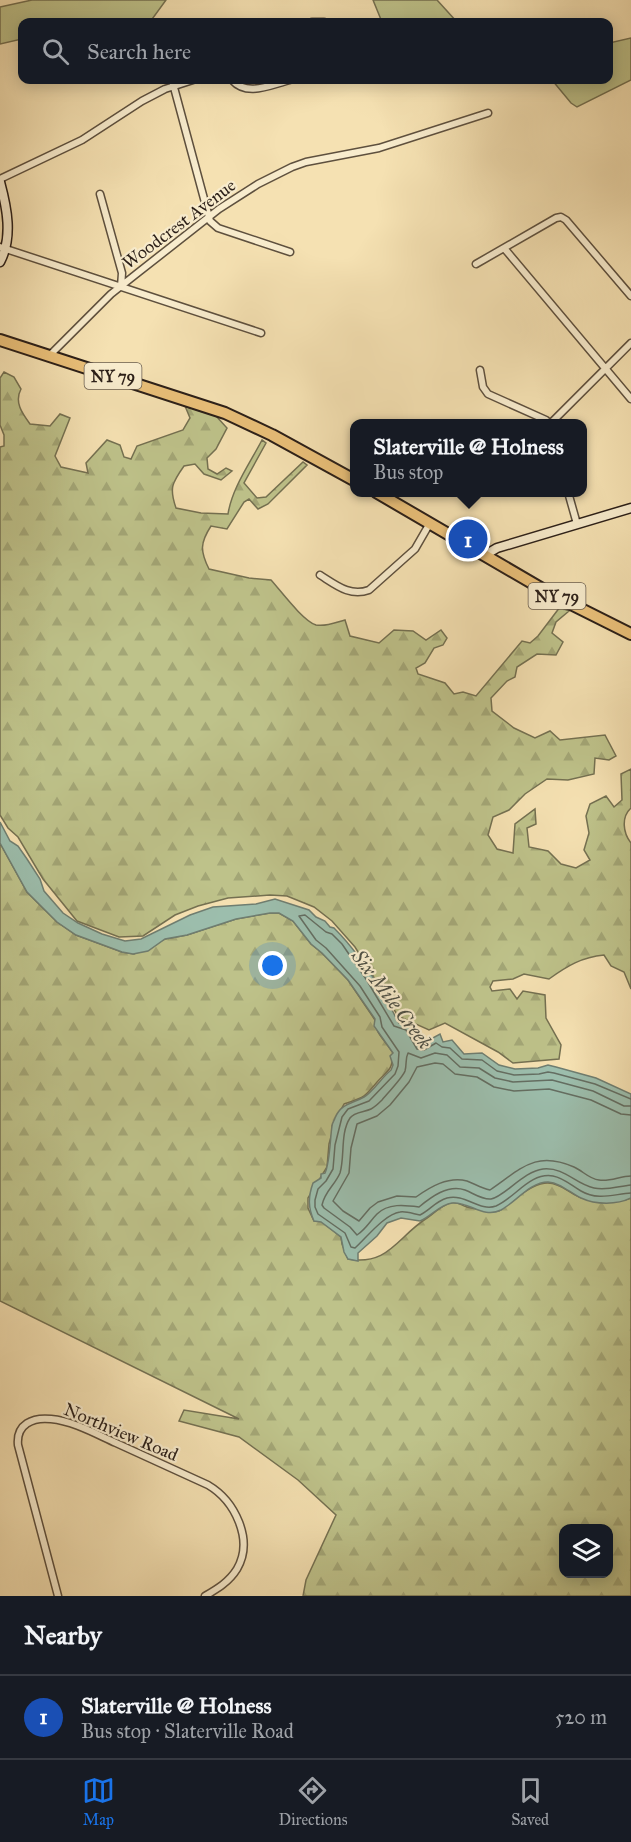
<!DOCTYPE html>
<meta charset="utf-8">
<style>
:root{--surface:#171b24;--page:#242831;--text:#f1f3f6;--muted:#9ea1a6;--line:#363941;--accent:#1a73e8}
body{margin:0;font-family:"IM FELL Great Primer",serif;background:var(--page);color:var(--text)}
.controls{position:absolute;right:18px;bottom:18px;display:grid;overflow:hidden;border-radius:12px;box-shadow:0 3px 15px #0003}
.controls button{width:54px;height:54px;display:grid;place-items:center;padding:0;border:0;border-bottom:2px solid var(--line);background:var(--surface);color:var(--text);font:30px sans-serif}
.you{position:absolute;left:273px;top:966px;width:21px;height:21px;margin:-15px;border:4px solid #fff;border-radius:50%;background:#1a73e8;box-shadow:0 0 0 9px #1a73e833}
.badge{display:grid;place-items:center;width:39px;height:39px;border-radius:50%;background:var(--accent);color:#fff;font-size:20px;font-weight:700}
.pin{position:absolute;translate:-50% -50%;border:3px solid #fff;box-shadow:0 2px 6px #0006}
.popup{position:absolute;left:350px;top:419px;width:237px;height:78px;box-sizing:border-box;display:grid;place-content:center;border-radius:12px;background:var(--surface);filter:drop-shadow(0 2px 4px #0005);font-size:20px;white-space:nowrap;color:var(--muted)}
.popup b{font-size:22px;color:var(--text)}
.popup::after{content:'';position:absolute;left:50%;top:100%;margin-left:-12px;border:12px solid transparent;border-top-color:var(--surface)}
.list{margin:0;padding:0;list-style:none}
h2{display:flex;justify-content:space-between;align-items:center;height:78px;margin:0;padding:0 24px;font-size:26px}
h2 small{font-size:20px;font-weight:400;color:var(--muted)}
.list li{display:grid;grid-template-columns:39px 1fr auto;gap:18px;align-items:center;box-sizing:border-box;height:84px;padding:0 24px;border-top:2px solid var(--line)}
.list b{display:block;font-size:22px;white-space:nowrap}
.list p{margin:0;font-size:20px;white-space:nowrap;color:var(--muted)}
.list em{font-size:20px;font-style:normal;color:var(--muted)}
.icon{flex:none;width:33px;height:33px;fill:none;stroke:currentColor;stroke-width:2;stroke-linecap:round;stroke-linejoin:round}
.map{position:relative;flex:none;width:631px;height:1596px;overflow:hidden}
.search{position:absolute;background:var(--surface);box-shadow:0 3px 15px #0003;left:18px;right:18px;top:18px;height:66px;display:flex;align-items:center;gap:15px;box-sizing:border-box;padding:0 21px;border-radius:12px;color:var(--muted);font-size:22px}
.sheet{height:162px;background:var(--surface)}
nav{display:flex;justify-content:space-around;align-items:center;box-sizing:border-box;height:84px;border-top:2px solid var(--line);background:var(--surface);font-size:16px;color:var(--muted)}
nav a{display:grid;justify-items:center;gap:3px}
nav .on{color:var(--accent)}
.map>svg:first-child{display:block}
</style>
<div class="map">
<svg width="631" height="1596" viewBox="0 0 631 1596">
<defs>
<pattern id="forest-firs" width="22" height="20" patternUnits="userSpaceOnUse" patternTransform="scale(1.5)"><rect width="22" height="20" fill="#bec28a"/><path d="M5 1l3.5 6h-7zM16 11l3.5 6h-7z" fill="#a3a676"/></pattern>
</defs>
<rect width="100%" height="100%" fill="#f5e1b2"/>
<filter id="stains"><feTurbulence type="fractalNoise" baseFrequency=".00333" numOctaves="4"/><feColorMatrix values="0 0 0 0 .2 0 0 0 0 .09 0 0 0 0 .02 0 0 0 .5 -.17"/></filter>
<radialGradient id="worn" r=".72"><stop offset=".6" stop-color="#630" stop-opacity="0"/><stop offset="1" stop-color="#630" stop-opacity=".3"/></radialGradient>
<!-- green -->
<path fill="#bec28a" stroke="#747051" stroke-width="1.5" d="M32 0H166L150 22H22V39L0 44V7Z
M373 0H437L457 22H382Z
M631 38V80L577 107 571 103 552 80H608L609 43Z"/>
<!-- forest -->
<path fill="url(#forest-firs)" stroke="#747051" stroke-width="1.5" fill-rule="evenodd" d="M4 372 14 377 21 389C14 402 22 413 30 424L50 426 60 414 70 418 55 456 61 467 88 473 86 463 107 440 120 445 124 457 131 459 137 446 183 430 190 418 185 406 216 416 227 428 216 449 207 458 208 469 217 474 226 468 232 471 221 480 204 474 195 464 184 466C172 483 169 488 176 508L201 513 228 514C232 488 250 463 262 440L266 443 244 483 257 498 266 497 303 462 307 465 268 504 258 509 249 499 244 502 227 529 211 526C200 543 200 551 209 569L249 578 271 580C281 591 303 621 316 625 326 627 337 622 345 620L350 636 379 643 394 630 413 631 426 640 441 630 447 638 443 645 434 648 425 663 416 668 418 674 445 683 454 694 463 692 476 696 522 641 530 643 538 636 560 607 569 611 556 622 552 633 563 642 556 655 537 654 517 667 515 677 507 681 491 698 492 711 514 728 535 738 550 731 560 740 605 735 616 756 609 760 595 758 594 774 568 780 547 779 525 794 509 810 493 817 488 835 497 849 513 853 515 824 535 809 536 824 527 828 529 847 548 851 561 864 576 868 590 860 584 850 589 833 586 816 590 804 606 796 614 807 622 800 621 774 631 769V808C621 817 623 833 631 843V989L624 972 611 966 604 955C582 957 567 966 549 979L524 974 513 979 493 981 490 987 492 991 510 989 517 999 523 991 545 995 546 1018 561 1045 559 1059 513 1063 498 1052 445 1023 429 1030 398 1016 355 947 332 921 314 907 287 896 270 895 228 898 198 906 175 915 143 936 119 937 77 921 43 879 18 837 8 828 0 815V447L4 446V435L0 425V378Z
M0 843 27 892 57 922 76 935 122 952 134 954 165 939 187 935 236 919 270 913H279L293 921 311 944 322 953 348 980 375 1020C375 1034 387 1042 393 1053 392 1071 389 1069 378 1081 364 1098 365 1097 344 1104L332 1126 333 1130 329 1144 327 1167 308 1198V1208L314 1221H321L341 1237 342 1244 348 1259C389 1266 397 1237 427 1218 435 1213 440 1206 450 1203 458 1201 460 1205 467 1207 477 1210 489 1210 499 1211 515 1200 537 1176 557 1185 566 1188 574 1196 582 1198 596 1201 612 1200 625 1200L631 1198V1596H303L306 1580 336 1515 298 1480 239 1437 179 1421 184 1410 239 1419 0 1301ZM564 1528H608V1574H564Z"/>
<!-- water -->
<path fill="#9cbead" stroke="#6f7e71" stroke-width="1.5" d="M0 822 10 841 18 846 27 859 40 879 44 891 63 913 78 923 102 934 125 941 141 939 190 915 213 907 256 904 275 899 309 910 316 917 325 921 330 927 334 928C353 947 369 970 383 993 389 1003 393 1013 399 1023L408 1024 420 1045 440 1034 443 1042 452 1040 464 1054 482 1053 499 1065 515 1069 538 1068 548 1065 556 1067 596 1078 631 1094V1198C617 1205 596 1205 581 1198 570 1193 561 1183 548 1182 530 1182 516 1202 501 1210 483 1219 469 1201 452 1203 439 1205 432 1216 420 1221L401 1218 387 1223 377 1236 358 1253V1261L348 1259 344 1252 341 1237 321 1222 314 1221C308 1208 308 1197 313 1183L321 1178V1174L325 1173C330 1162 330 1139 332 1126 332 1123 334 1121 335 1118 341 1103 352 1104 364 1097 373 1092 382 1077 391 1070L393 1065 390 1056 393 1053 374 1026 375 1019 348 980 322 953 311 944 293 921 279 913H270L236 919 187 935 165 939 148 951 133 954 122 952 76 935 57 922 27 892 0 843Z"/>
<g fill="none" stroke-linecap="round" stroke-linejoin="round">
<!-- shore -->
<path stroke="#646e62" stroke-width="1.5" d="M631 1099 595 1084 554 1073 548 1072 539 1074 514 1075 497 1071 482 1060 462 1059 450 1048 442 1047 436 1043 424 1050 417 1049 406 1030 394 1026 366 979 342 944 332 934 326 932 305 915 299 916 316 940 326 948 360 986 380 1017 382 1027 399 1052 398 1066 395 1074 369 1101 348 1109 342 1117 335 1145 333 1169 326 1181 318 1189 315 1200V1207L318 1214 345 1233 351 1247 355 1248C367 1237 385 1214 400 1212 406 1211 414 1214 420 1215 430 1210 436 1201 447 1198 465 1193 479 1212 496 1206 515 1198 530 1172 553 1176 564 1178 572 1186 581 1191 598 1201 614 1194 631 1193
M631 1106H624L593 1091 552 1080 513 1082 495 1078 479 1068 460 1067 447 1055 435 1053 421 1058 408 1053C405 1059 407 1064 405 1071 403 1077 387 1094 382 1100 379 1103 375 1107 371 1109 365 1112 354 1112 350 1118 340 1133 345 1157 340 1173 335 1185 325 1191 322 1205L324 1208 350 1227 357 1235C366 1229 370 1221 377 1214 388 1203 405 1205 419 1207 431 1197 448 1184 465 1190 473 1193 482 1200 491 1199 504 1197 524 1171 543 1169 565 1167 575 1184 594 1188 607 1191 619 1186 631 1185
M631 1115 621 1114 591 1100 549 1089 514 1091 494 1087 477 1077 455 1074 443 1064 435 1063 417 1067 409 1082 390 1105 377 1116 357 1124 351 1148 349 1173 333 1201 343 1211 359 1221 370 1208 378 1202 397 1196 416 1197C430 1187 448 1176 467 1181 475 1184 481 1188 490 1190 521 1169 535 1150 574 1167 583 1171 589 1179 599 1180 610 1182 620 1176 631 1176"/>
<defs>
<path id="street" d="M312 22H324
M172 80 210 221 218 228 290 252
M232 80C247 97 270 85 290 80
M0 179 82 140 142 101 165 89 193 80
M100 194 122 273 121 287
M0 247 261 333
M504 248 631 399
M476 264 556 218 561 217 566 220 631 296
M49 356 111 294 135 275 219 209 258 184 292 167 306 162 379 148 488 113
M480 370 483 387 488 394 546 420 549 424
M550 424 631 343
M568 492 577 524
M320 575C336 585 350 597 369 590L415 549 430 523
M58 1596 18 1445C16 1424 33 1417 51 1419 73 1421 96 1434 116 1443 146 1457 177 1471 208 1485 235 1501 254 1540 237 1569 229 1582 217 1589 205 1596"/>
<path id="secondary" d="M0 182C7 208 13 237 0 262
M485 555 497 548 631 508"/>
<path id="highway" d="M0 340 225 413 272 435 354 480
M376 492 551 594 631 634"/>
</defs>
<!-- street casing -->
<use href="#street" stroke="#5e503e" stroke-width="9"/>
<!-- secondary casing -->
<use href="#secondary" stroke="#2b1f18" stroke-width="11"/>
<!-- highway casing -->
<use href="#highway" stroke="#2b1f18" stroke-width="14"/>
<!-- street -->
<use href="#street" stroke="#f8eccd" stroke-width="6"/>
<!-- secondary -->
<use href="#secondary" stroke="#f8eccd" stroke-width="8"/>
<!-- highway -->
<use href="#highway" stroke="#eac079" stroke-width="10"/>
</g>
<g text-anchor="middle" stroke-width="4.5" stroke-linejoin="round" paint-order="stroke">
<!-- shield labels -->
<g fill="#f8eccd" stroke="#685c4e" stroke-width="1.5">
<rect x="84.5" y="363" width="57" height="26" rx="4.5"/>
<rect x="528.5" y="583" width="57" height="26" rx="4.5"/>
</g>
<g font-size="16" font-weight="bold" fill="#2b1f18">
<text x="113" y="382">NY 79</text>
<text x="557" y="602">NY 79</text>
</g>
<!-- street labels -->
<g font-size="18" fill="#2b1f18" stroke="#f8eccd">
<text transform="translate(179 224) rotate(-37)" y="6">Woodcrest Avenue</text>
<text transform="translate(121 1432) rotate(23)" y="6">Northview Road</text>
</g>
<!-- water labels -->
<g font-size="20" font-style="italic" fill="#4d4f45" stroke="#f8eccd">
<text transform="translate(392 999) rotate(53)" y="7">Six Mile Creek</text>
</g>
</g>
<rect width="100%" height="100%" filter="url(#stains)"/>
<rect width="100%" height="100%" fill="url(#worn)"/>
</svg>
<div class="controls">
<button><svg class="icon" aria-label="layers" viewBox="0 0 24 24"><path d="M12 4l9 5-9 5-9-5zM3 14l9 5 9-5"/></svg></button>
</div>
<div class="you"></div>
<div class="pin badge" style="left:468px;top:539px;background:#1a4fb4">1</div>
<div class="popup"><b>Slaterville @ Holness</b>Bus stop</div>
<div class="search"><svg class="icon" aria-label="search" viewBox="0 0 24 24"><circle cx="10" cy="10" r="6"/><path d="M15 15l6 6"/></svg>Search here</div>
</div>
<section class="sheet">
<h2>Nearby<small></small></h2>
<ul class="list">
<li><span class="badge" style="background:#1a4fb4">1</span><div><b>Slaterville @ Holness</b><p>Bus stop · Slaterville Road</p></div><em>520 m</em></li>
</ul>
</section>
<nav>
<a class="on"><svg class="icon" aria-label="map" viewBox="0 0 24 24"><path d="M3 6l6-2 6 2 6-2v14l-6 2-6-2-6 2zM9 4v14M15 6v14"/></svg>Map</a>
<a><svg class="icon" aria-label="directions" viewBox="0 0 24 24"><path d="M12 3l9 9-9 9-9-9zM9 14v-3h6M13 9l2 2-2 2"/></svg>Directions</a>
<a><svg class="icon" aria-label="saved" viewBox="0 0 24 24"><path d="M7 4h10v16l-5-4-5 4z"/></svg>Saved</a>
</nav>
